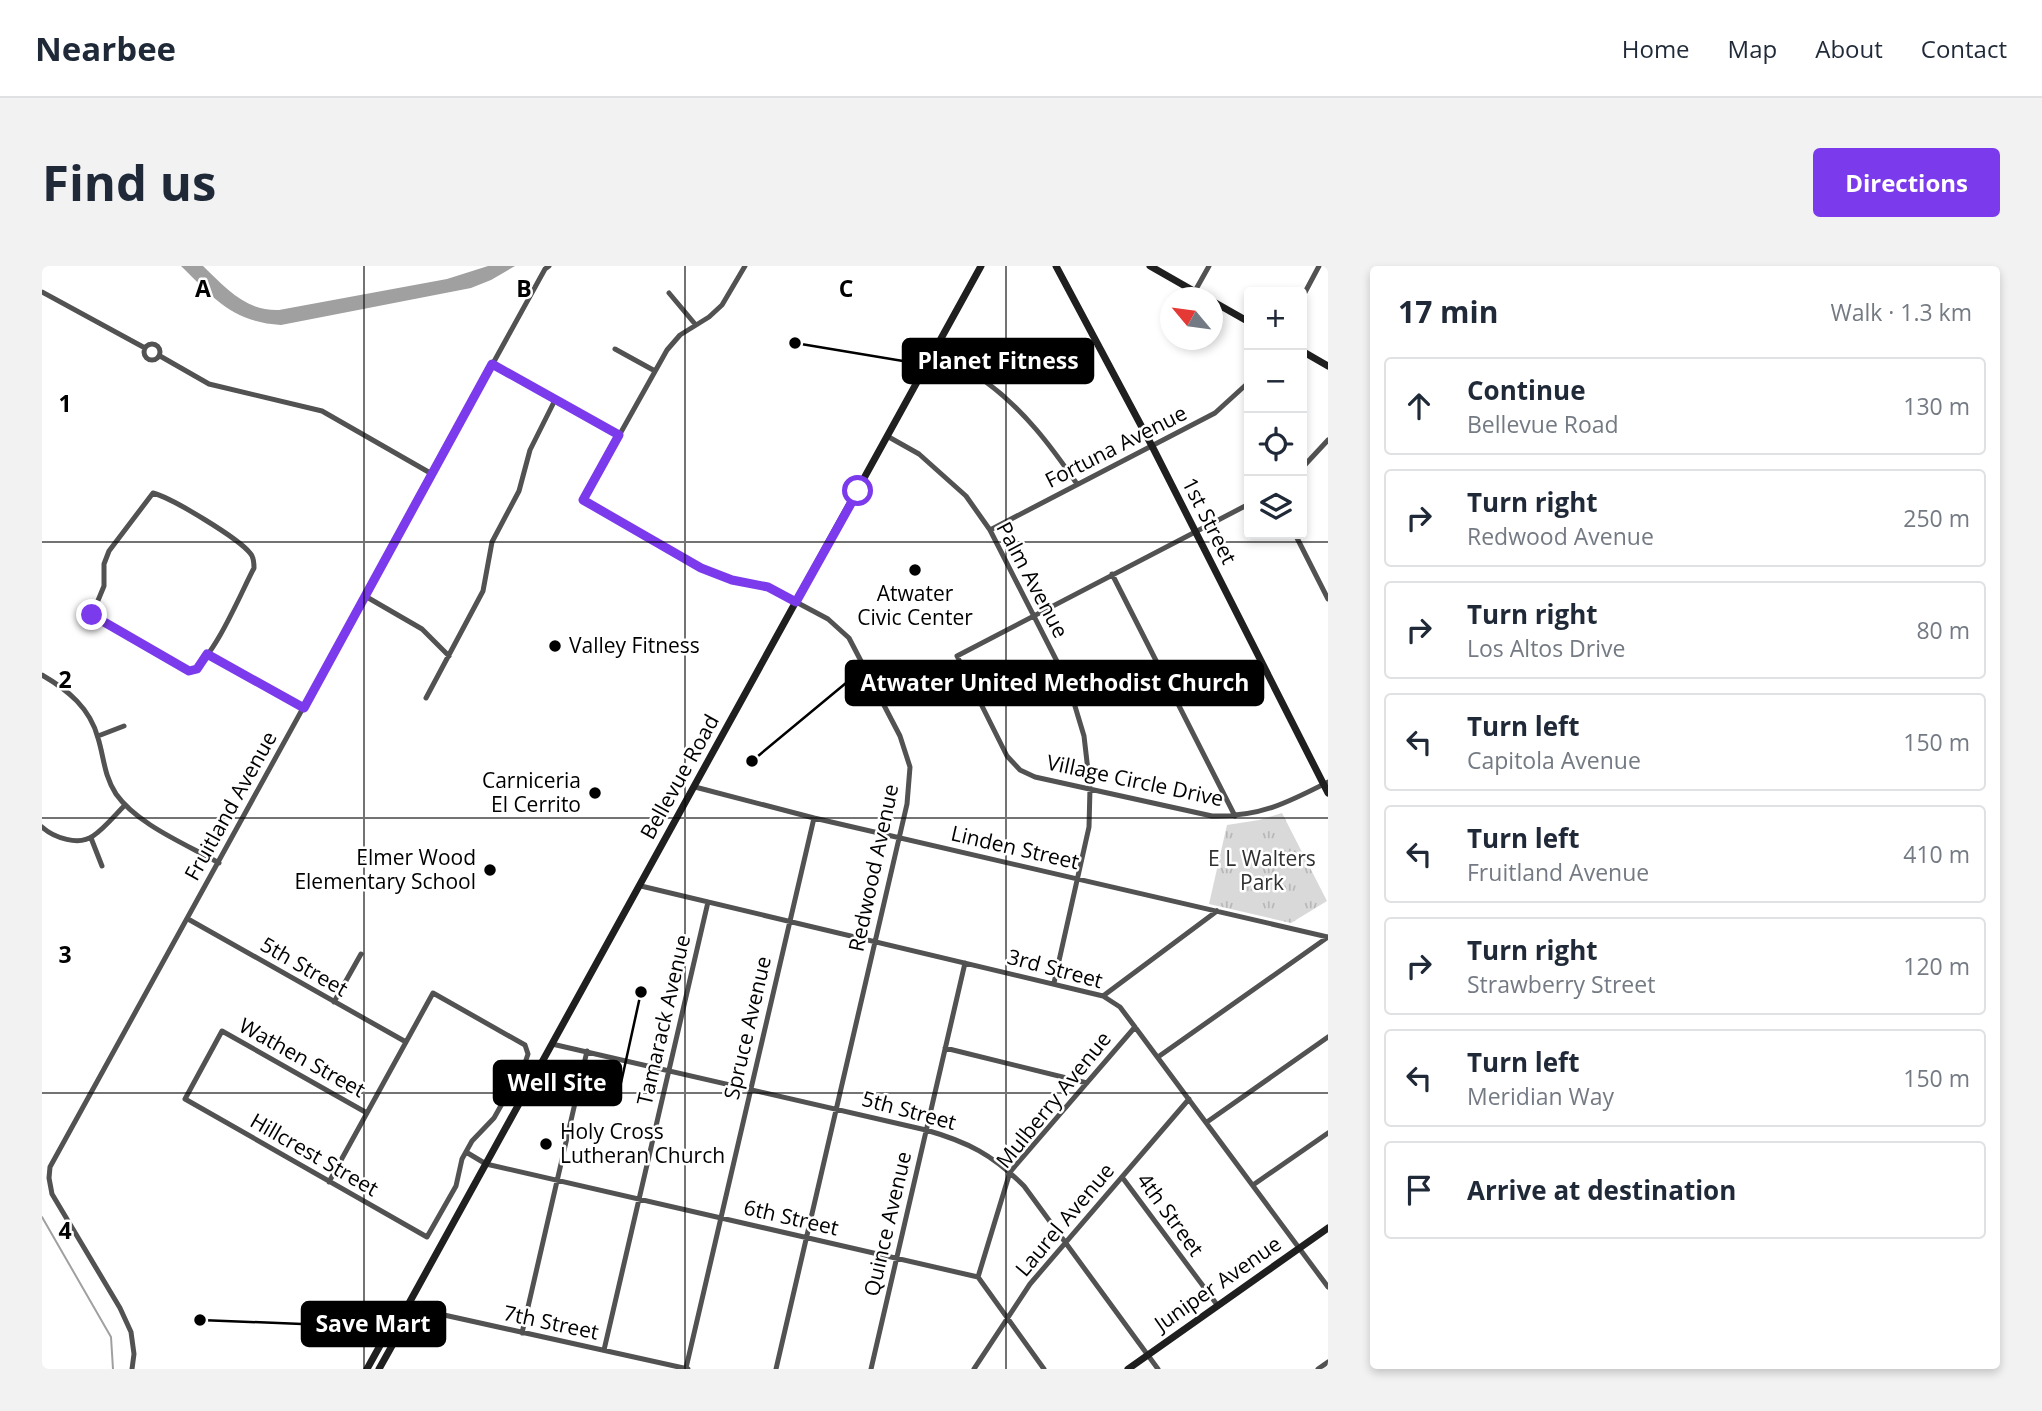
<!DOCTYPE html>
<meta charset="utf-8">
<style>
:root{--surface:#fff;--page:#f2f2f3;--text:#1f2937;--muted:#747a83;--line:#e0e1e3;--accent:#7c3aed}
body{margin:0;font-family:"Open Sans",sans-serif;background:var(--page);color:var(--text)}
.controls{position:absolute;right:21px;top:21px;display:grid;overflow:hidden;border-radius:7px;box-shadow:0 4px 10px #0003}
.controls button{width:63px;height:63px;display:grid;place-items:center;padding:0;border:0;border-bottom:2px solid var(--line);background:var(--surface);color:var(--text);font:35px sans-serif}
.compass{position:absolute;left:1118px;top:21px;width:63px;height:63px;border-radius:50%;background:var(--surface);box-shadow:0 4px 10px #0003;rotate:299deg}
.stop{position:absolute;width:21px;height:21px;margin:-16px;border:5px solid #7c3aed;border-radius:50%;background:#fff}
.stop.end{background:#7c3aed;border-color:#fff;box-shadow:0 2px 7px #0008}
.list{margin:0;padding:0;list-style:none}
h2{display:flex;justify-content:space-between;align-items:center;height:91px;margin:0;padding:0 28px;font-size:30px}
h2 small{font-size:23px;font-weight:400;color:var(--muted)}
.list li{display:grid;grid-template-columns:46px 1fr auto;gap:21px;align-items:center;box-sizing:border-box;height:98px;margin:0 14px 14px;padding:0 14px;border:2px solid var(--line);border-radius:7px}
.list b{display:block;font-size:26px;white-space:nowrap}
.list p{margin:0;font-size:23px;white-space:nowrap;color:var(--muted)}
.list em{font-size:23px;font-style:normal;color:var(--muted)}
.icon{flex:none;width:38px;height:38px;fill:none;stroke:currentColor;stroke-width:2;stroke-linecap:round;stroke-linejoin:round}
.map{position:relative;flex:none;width:1286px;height:1103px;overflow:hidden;border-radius:7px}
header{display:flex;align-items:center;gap:42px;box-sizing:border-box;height:98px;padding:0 35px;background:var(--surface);border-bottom:2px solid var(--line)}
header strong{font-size:33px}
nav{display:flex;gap:38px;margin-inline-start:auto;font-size:24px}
.intro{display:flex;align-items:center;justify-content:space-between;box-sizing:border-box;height:168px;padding:0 42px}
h1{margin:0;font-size:49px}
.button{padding:18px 32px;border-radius:7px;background:var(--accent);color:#fff;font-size:24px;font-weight:700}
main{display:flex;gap:42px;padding:0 42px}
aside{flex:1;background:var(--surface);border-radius:7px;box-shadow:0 4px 10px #0003}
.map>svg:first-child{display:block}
</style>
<header>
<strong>Nearbee</strong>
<nav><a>Home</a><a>Map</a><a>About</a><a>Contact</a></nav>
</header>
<div class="intro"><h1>Find us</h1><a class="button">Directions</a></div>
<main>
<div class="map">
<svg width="1286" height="1103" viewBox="0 0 1286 1103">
<defs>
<pattern id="park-tufts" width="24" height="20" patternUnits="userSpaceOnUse" patternTransform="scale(1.75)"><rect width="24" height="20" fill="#d9d9d9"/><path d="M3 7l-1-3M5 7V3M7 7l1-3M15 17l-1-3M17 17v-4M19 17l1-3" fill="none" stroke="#b8b8b8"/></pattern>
</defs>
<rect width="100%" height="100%" fill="#fff"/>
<!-- park -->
<path fill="url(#park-tufts)" d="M1240 547 1285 635 1249 657 1167 638 1185 559 1217 554Z"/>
<!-- water -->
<path fill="#a0a0a0" d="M139 0H161C184 22 203 45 237 44L405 13 446 0H473L449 14 429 22 239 59C190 56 172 32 139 0Z"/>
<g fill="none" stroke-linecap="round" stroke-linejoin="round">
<!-- stream -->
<path stroke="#a0a0a0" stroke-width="2" d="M0 951 69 1071 71 1103"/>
<!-- street -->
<path stroke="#525252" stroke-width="5" d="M703 0 680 39 667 51 638 69 625 84 541 234 659 302 690 314 726 321 786 353 807 372 858 470 868 501 865 538 734 1103
M1153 25 1167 0
M0 26 103 82
M627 27 653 58
M1260 32 1277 0
M102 86a8 8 0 1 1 16 0a8 8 0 1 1-16 0Z
M573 83 613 105
M893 84C910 95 928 104 944 116 982 144 1009 180 1035 218
M118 90 167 118 280 145 390 208
M450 98 577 169
M845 170 877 188 924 230 948 264 1026 417 1042 470 1048 522 1047 561 1012 717
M1260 202 1286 174
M111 227C130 232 196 272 208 287 212 291 212 297 212 302 197 331 175 385 151 405H147L50 349 62 320V298L67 285Z
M1207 238 915 390 965 490 978 504 993 511 1170 550C1218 551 1245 537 1286 516
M948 264 1173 147 1207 116
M1253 268 1286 333
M1070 308 1193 550
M323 330 380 363 407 390
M165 388 262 442
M0 409C26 424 48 442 56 472 62 491 62 510 74 528 96 559 144 578 177 597
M384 432 441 325 450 276 477 225 488 184 513 134
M56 470 82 460
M653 521 772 552 1286 671
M0 561C12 572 37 580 51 570 63 562 73 549 83 539
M49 572 60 600
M599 620 1061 730 1078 741 1093 761 1286 1021
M146 653 364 776
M1061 730 1175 645
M292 736 319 688
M510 778 884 864C926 876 951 889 982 920L1116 1103
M903 782 1045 817
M1116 791 1286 671
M1165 856 1286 771
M424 886 444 898 936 1011 1002 1103
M1080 911 1176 1040
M287 916 391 727 483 779 486 788 483 797 452 852 430 875 420 893 414 920 385 971 143 833 180 765 325 847
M1211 919 1286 867
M936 1011 968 906 1093 761
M366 1039 375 1043 646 1103
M480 1067 545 785
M562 1084 666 636
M644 1102 772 552
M90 1103 92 1088 89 1066 78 1042 10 928 7 912 8 901 503 3 507 0
M829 1103 923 697
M932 1103 988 1018 1147 833
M1276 1103 1286 1096"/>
<!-- secondary -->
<path stroke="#1f1f1f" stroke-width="7" d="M1014 0 1110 180 1286 527
M1108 0 1164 32
M1170 35 1207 56
M1260 85 1286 100
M325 1103 355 1049 366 1039 939 0
M337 1103 365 1053 366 1039
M1086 1103 1286 962"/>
</g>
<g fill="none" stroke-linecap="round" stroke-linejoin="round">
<!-- route -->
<path stroke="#7c3aed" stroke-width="9" d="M50 349 147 405 155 403 165 388 262 442 450 98 577 169 541 234 659 302 690 314 726 321 754 336 816 225"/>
</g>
<!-- grid -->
<path fill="none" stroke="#000" stroke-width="2" stroke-opacity="0.55" d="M322 0V1103M643 0V1103M964 0V1103M0 276H1286M0 552H1286M0 827H1286"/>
<!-- markers -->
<g fill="#000" stroke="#fff" stroke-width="2.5">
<circle cx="873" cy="304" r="7"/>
<circle cx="513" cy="380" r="7"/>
<circle cx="553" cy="527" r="7"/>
<circle cx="448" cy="604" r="7"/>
<circle cx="504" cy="878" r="7"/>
</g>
<g text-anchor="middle" stroke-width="5" stroke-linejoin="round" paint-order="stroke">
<!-- street labels -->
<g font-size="21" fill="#000" stroke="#fff">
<text transform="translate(1074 181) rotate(-27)" y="7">Fortuna Avenue</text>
<text transform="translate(1167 255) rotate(63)" y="7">1st Street</text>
<text transform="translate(990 314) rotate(62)" y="7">Palm Avenue</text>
<text transform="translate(638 511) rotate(-61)" y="7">Bellevue Road</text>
<text transform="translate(1093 515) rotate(12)" y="7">Village Circle Drive</text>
<text transform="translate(189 540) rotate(-61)" y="7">Fruitland Avenue</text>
<text transform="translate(973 582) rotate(13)" y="7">Linden Street</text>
<text transform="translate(832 602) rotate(-78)" y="7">Redwood Avenue</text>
<text transform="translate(262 701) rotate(30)" y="7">5th Street</text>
<text transform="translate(1013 703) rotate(15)" y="7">3rd Street</text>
<text transform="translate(622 754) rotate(-77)" y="7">Tamarack Avenue</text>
<text transform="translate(706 762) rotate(-77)" y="7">Spruce Avenue</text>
<text transform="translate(260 792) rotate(29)" y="7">Wathen Street</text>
<text transform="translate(1012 834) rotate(-51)" y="7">Mulberry Avenue</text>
<text transform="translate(867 845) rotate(15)" y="7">5th Street</text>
<text transform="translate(272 889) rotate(30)" y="7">Hillcrest Street</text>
<text transform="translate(1128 949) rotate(54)" y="7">4th Street</text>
<text transform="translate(749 952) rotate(13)" y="7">6th Street</text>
<text transform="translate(1023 954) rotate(-50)" y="7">Laurel Avenue</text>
<text transform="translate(846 958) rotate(-77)" y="7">Quince Avenue</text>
<text transform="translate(1176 1018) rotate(-35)" y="7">Juniper Avenue</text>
<text transform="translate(509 1057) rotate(12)" y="7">7th Street</text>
</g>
<!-- poi labels -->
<g font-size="21" fill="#000" stroke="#fff" text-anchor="start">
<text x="873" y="335" text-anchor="middle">Atwater<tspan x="873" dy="24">Civic Center</tspan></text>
<text x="527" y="387">Valley Fitness</text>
<text x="539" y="522" text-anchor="end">Carniceria<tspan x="539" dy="24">El Cerrito</tspan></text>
<text x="434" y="599" text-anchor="end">Elmer Wood<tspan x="434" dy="24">Elementary School</tspan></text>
<text x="518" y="873">Holy Cross<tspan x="518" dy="24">Lutheran Church</tspan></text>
</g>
<!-- park labels -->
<g font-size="21" fill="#303030" stroke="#fff">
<text x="1220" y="600">E L Walters<tspan x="1220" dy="24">Park</tspan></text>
</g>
</g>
<g font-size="23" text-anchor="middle" font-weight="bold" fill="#000" stroke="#fff" stroke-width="5" stroke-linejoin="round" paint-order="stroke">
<text x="161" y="31">A</text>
<text x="482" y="31">B</text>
<text x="804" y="31">C</text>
<text x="23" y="146">1</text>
<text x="23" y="422">2</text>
<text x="23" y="697">3</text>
<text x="23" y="973">4</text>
</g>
<!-- callouts -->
<path fill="none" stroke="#000" stroke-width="2.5" d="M753 77L861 95M710 495L804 417M599 726L579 817M158 1054L260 1058"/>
<g fill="#000" stroke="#fff" stroke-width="2.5">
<circle cx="753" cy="77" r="7"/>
<circle cx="710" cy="495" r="7"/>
<circle cx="599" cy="726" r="7"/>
<circle cx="158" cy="1054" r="7"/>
</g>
<g fill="#000" stroke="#000" stroke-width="2.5">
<rect x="861" y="73" width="190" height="44" rx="7"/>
<rect x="804" y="395" width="417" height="44" rx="7"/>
<rect x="452" y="795" width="127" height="44" rx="7"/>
<rect x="260" y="1036" width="143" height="44" rx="7"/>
</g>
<g font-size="23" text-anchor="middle" font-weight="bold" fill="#fff">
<text x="956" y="103">Planet Fitness</text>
<text x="1013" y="425">Atwater United Methodist Church</text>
<text x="515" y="825">Well Site</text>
<text x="331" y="1066">Save Mart</text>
</g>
</svg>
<div class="controls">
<button>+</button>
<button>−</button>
<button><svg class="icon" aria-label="locate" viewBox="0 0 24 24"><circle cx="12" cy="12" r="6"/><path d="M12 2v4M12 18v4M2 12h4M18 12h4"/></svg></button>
<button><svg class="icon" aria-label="layers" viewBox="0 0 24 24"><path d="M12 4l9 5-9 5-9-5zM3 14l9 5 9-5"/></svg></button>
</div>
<svg class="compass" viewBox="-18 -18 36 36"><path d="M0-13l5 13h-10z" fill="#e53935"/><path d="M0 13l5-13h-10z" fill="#747a83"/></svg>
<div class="stop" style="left:816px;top:225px"></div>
<div class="stop end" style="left:50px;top:349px"></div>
</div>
<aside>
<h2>17 min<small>Walk · 1.3 km</small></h2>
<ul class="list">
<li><svg class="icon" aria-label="ahead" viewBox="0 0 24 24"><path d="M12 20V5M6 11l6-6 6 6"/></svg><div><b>Continue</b><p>Bellevue Road</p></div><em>130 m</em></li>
<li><svg class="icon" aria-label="right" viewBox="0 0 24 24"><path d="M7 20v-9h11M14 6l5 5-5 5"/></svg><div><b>Turn right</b><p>Redwood Avenue</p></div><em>250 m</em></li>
<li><svg class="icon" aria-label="right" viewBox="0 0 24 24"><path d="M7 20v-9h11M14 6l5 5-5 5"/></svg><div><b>Turn right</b><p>Los Altos Drive</p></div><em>80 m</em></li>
<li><svg class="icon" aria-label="left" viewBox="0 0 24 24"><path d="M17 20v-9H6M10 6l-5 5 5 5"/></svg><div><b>Turn left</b><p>Capitola Avenue</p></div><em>150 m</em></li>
<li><svg class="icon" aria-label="left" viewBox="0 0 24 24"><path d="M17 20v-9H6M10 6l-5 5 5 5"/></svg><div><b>Turn left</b><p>Fruitland Avenue</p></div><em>410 m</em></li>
<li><svg class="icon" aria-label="right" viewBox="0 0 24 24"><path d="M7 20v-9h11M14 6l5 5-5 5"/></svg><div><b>Turn right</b><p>Strawberry Street</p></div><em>120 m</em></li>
<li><svg class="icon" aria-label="left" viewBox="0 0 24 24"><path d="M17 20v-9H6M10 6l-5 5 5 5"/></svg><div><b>Turn left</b><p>Meridian Way</p></div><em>150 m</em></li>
<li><svg class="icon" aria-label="arrive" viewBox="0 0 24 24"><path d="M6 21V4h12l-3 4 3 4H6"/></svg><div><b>Arrive at destination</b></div></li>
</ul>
</aside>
</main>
